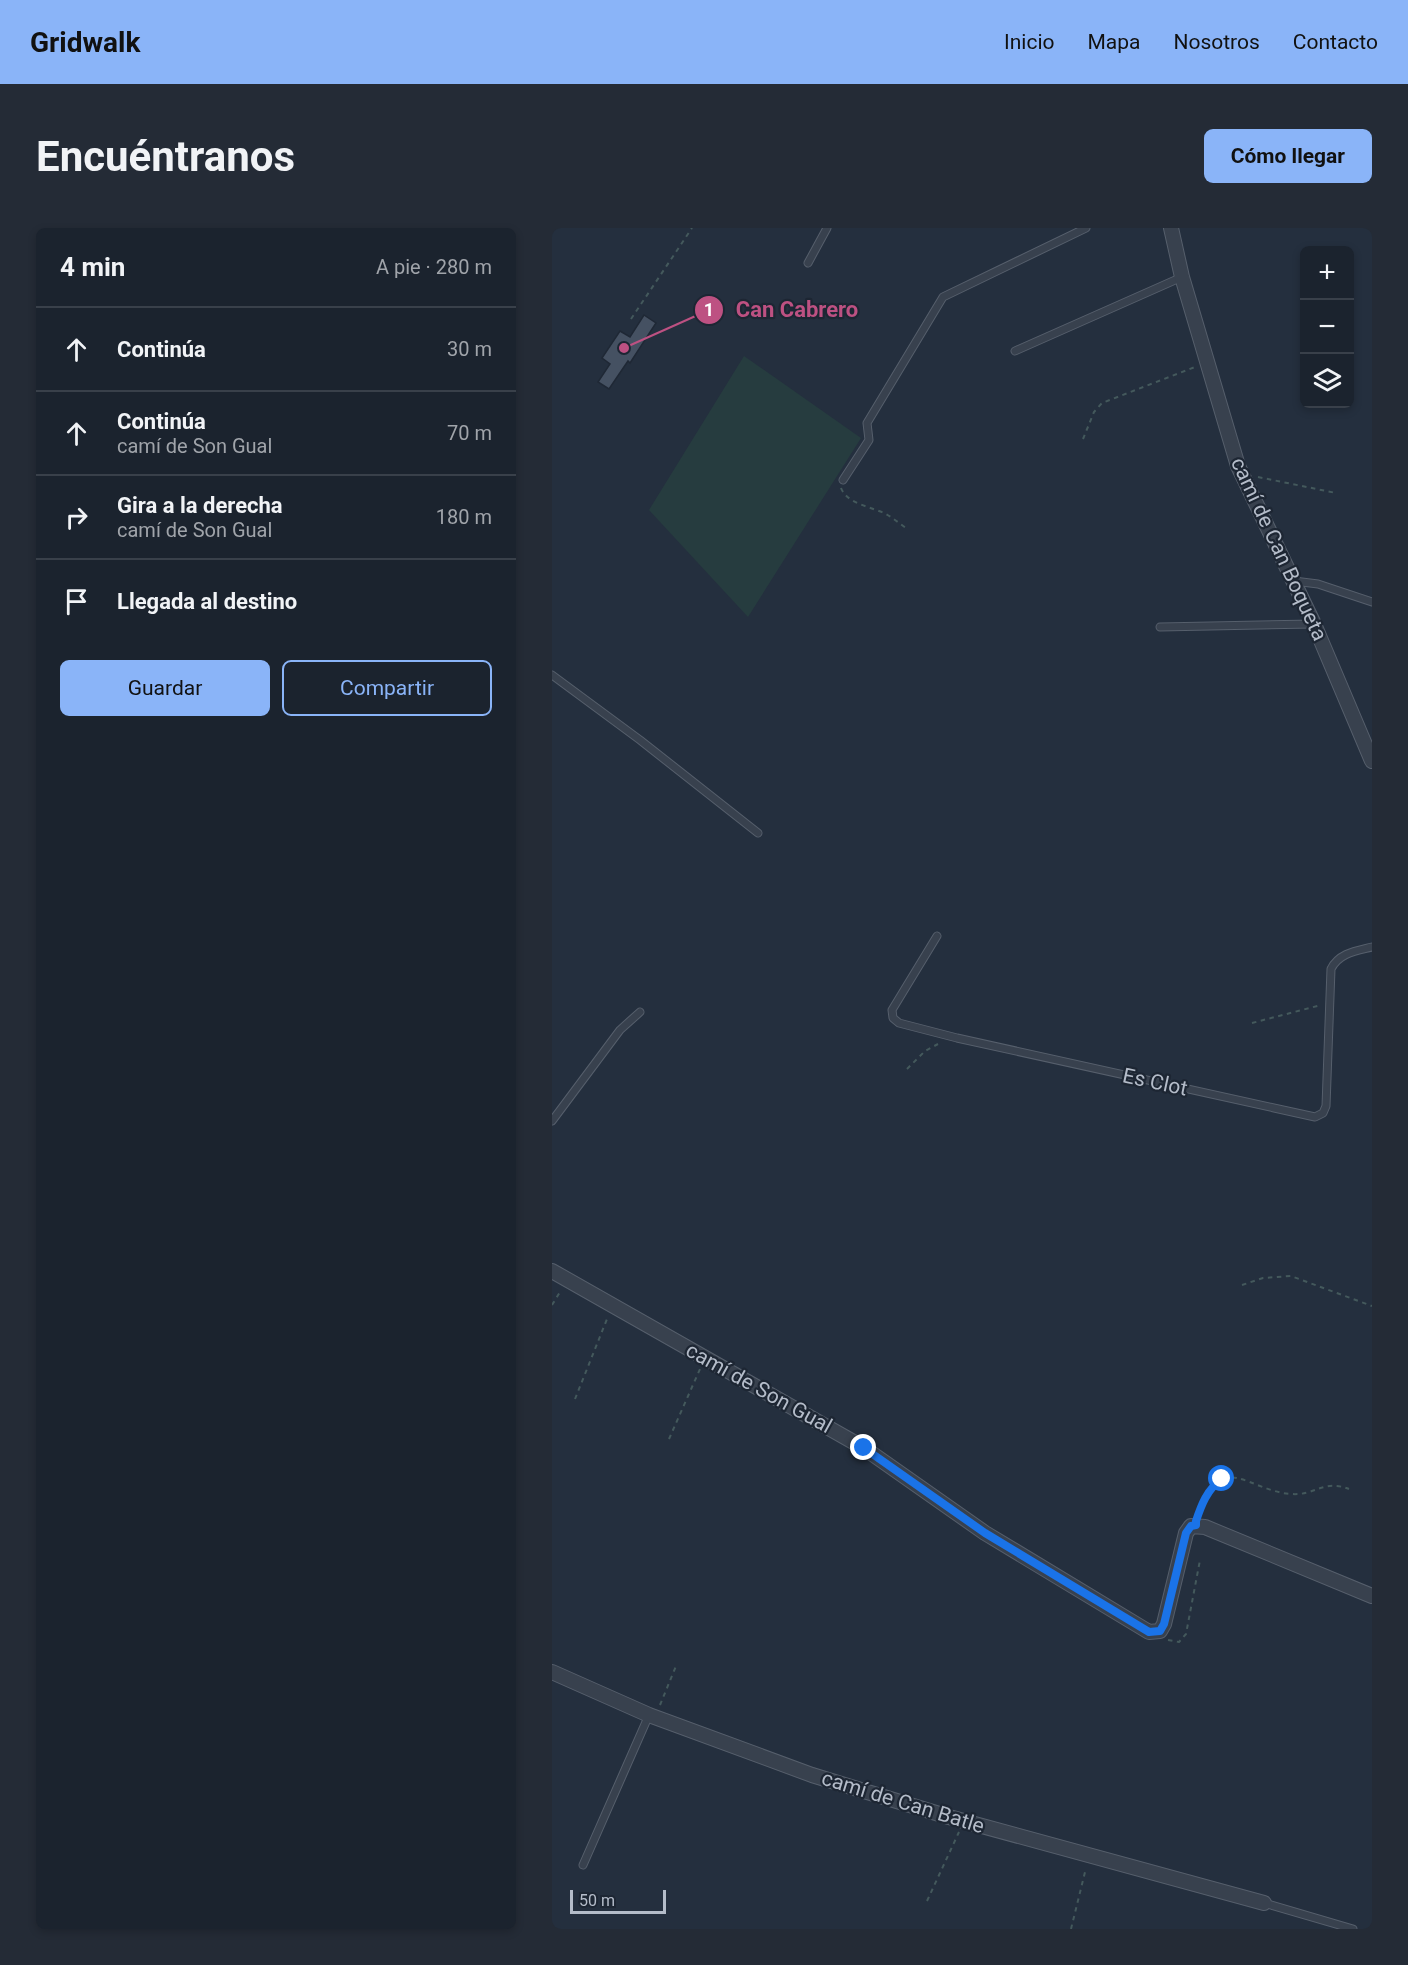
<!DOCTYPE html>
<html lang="es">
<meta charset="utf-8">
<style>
:root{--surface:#1b232e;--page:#242b36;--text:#f1f3f6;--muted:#a0a4aa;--line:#39404a;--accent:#8ab4f8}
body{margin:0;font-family:Roboto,sans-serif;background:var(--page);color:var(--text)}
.controls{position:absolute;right:18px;top:18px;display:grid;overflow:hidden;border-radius:9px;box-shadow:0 3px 9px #0003}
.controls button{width:54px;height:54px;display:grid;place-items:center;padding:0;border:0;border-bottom:2px solid var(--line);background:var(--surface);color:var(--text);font:30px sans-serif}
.scale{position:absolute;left:18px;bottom:15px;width:96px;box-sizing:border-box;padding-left:6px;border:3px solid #b4bcc9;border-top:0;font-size:16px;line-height:21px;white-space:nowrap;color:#b4bcc9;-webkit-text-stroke:4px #1d2633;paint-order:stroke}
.stop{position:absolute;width:18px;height:18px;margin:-14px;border:4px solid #1a73e8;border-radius:50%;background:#fff}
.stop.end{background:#1a73e8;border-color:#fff;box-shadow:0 2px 6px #0008}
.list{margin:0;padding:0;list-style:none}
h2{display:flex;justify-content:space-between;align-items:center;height:78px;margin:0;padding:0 24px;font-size:26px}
h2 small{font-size:20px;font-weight:400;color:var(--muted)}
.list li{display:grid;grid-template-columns:39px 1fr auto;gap:18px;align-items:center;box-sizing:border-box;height:84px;padding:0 24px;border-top:2px solid var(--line)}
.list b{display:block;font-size:22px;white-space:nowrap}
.list p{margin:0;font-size:20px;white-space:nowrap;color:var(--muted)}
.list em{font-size:20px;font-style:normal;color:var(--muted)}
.actions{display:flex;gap:12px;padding:18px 24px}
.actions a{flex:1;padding:14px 0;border:2px solid var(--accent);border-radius:9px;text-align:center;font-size:21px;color:var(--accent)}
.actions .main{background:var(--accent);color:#111}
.icon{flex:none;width:33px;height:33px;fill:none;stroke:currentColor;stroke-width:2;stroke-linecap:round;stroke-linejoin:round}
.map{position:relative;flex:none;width:820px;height:1701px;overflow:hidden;border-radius:9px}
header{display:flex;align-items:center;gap:36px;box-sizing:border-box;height:84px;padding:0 30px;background:var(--accent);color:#111}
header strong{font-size:28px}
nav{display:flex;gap:33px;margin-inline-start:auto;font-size:21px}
.intro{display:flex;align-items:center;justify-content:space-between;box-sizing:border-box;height:144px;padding:0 36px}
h1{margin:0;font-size:42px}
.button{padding:15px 27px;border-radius:9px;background:var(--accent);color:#111;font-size:21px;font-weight:700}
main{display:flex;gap:36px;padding:0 36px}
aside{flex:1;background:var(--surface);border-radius:9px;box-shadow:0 3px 9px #0003}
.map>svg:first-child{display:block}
</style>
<header>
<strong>Gridwalk</strong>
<nav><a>Inicio</a><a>Mapa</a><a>Nosotros</a><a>Contacto</a></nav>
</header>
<div class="intro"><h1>Encuéntranos</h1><a class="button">Cómo llegar</a></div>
<main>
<aside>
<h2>4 min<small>A pie · 280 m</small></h2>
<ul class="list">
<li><svg class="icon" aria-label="ahead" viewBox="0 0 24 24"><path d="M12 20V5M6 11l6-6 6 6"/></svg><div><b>Continúa</b></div><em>30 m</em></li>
<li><svg class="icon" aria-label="ahead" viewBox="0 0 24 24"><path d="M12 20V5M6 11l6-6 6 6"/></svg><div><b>Continúa</b><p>camí de Son Gual</p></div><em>70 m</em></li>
<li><svg class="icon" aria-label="right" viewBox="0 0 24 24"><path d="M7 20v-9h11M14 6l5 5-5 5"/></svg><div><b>Gira a la derecha</b><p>camí de Son Gual</p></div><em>180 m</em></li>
<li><svg class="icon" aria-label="arrive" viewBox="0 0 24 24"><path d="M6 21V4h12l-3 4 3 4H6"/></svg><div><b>Llegada al destino</b></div></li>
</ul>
<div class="actions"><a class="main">Guardar</a><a>Compartir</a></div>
</aside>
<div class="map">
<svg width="820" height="1701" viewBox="0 0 820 1701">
<rect width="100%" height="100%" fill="#242f3e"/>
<!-- green -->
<path fill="#263c3f" d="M192 128 309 210 196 389 97 282Z"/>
<!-- building -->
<path fill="#455162" stroke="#1f2835" stroke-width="1.5" d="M92 87 104 95 78 135 76 133 57 161 46 154 58 136 50 130 68 103 78 109Z"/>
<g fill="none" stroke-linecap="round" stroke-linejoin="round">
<defs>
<path id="service" d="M256 35 275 0
M463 123 630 49
M291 252 317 212 315 195 391 69 534 0
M742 353 766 356 820 374
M608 399 762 396
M0 447 88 512 206 605
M385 708 340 782 341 790 347 795 405 810 763 889 771 885 774 878 779 741C787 725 804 723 820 719
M0 893 68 802 88 784
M31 1637 97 1487
M712 1675 801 1701"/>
<path id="minor" d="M619 0 630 49 686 238 762 396 820 533
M0 1043 312 1220 433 1305 597 1404 608 1403 612 1396 634 1305 639 1298 653 1299 820 1368
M0 1444 97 1487 260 1547 397 1589 712 1675"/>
</defs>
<!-- service casing -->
<use href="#service" stroke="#565f6c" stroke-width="9"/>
<!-- minor casing -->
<use href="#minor" stroke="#565f6c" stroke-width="16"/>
<!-- path -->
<path stroke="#44595c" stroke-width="2" stroke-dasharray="4.5 4.5" stroke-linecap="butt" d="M79 91 140 0
M531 211 542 184 550 175 643 139
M706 249 784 265
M289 260C295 276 320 279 334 286 341 290 347 295 354 300
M700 795 769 777
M355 841 373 823 386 816
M690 1057 711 1050 739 1048 820 1078
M0 1077 8 1064
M23 1171 55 1091
M117 1211 148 1141
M646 1286C669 1220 696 1263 739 1266 763 1268 771 1251 797 1261
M616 1412 627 1414 634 1406 648 1332
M108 1477 124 1438
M375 1673 407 1604
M519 1701 534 1640"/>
<!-- service -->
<use href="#service" stroke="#38414e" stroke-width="7"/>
<!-- minor -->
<use href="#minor" stroke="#38414e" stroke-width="14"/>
</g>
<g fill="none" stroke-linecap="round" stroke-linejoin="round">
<!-- route -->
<path stroke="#1a73e8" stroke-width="8" d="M312 1220 433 1305 597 1404 608 1403 612 1396 634 1305 639 1298 644 1297V1293C649 1278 655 1261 670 1251"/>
</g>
<g text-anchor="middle" stroke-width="4.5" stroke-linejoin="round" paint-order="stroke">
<!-- street labels -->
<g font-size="21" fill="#b4bcc9" stroke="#1d2633">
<text transform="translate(727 321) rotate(65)" y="7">camí de Can Boqueta</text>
<text transform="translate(603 854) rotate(12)" y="7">Es Clot</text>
<text transform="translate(207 1160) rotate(29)" y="7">camí de Son Gual</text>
<text transform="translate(351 1574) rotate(17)" y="7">camí de Can Batle</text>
</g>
</g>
<!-- callouts -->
<path fill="none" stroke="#bd5182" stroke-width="2" d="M72 120L157 82"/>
<g fill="#bd5182" stroke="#1d2633" stroke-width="2">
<circle cx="72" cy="120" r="6"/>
<circle cx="157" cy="82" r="15"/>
</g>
<g font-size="18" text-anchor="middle" font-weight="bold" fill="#fff">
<text x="157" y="88">1</text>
</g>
<g font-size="22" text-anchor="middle" font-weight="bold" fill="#bd5182" stroke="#1d2633" stroke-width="4.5" stroke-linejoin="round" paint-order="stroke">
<text x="245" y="89">Can Cabrero</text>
</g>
</svg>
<div class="controls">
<button>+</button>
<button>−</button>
<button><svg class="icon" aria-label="layers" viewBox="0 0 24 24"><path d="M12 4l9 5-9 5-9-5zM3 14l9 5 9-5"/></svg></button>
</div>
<div class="scale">50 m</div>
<div class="stop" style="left:670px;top:1251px"></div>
<div class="stop end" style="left:312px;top:1220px"></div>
</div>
</main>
